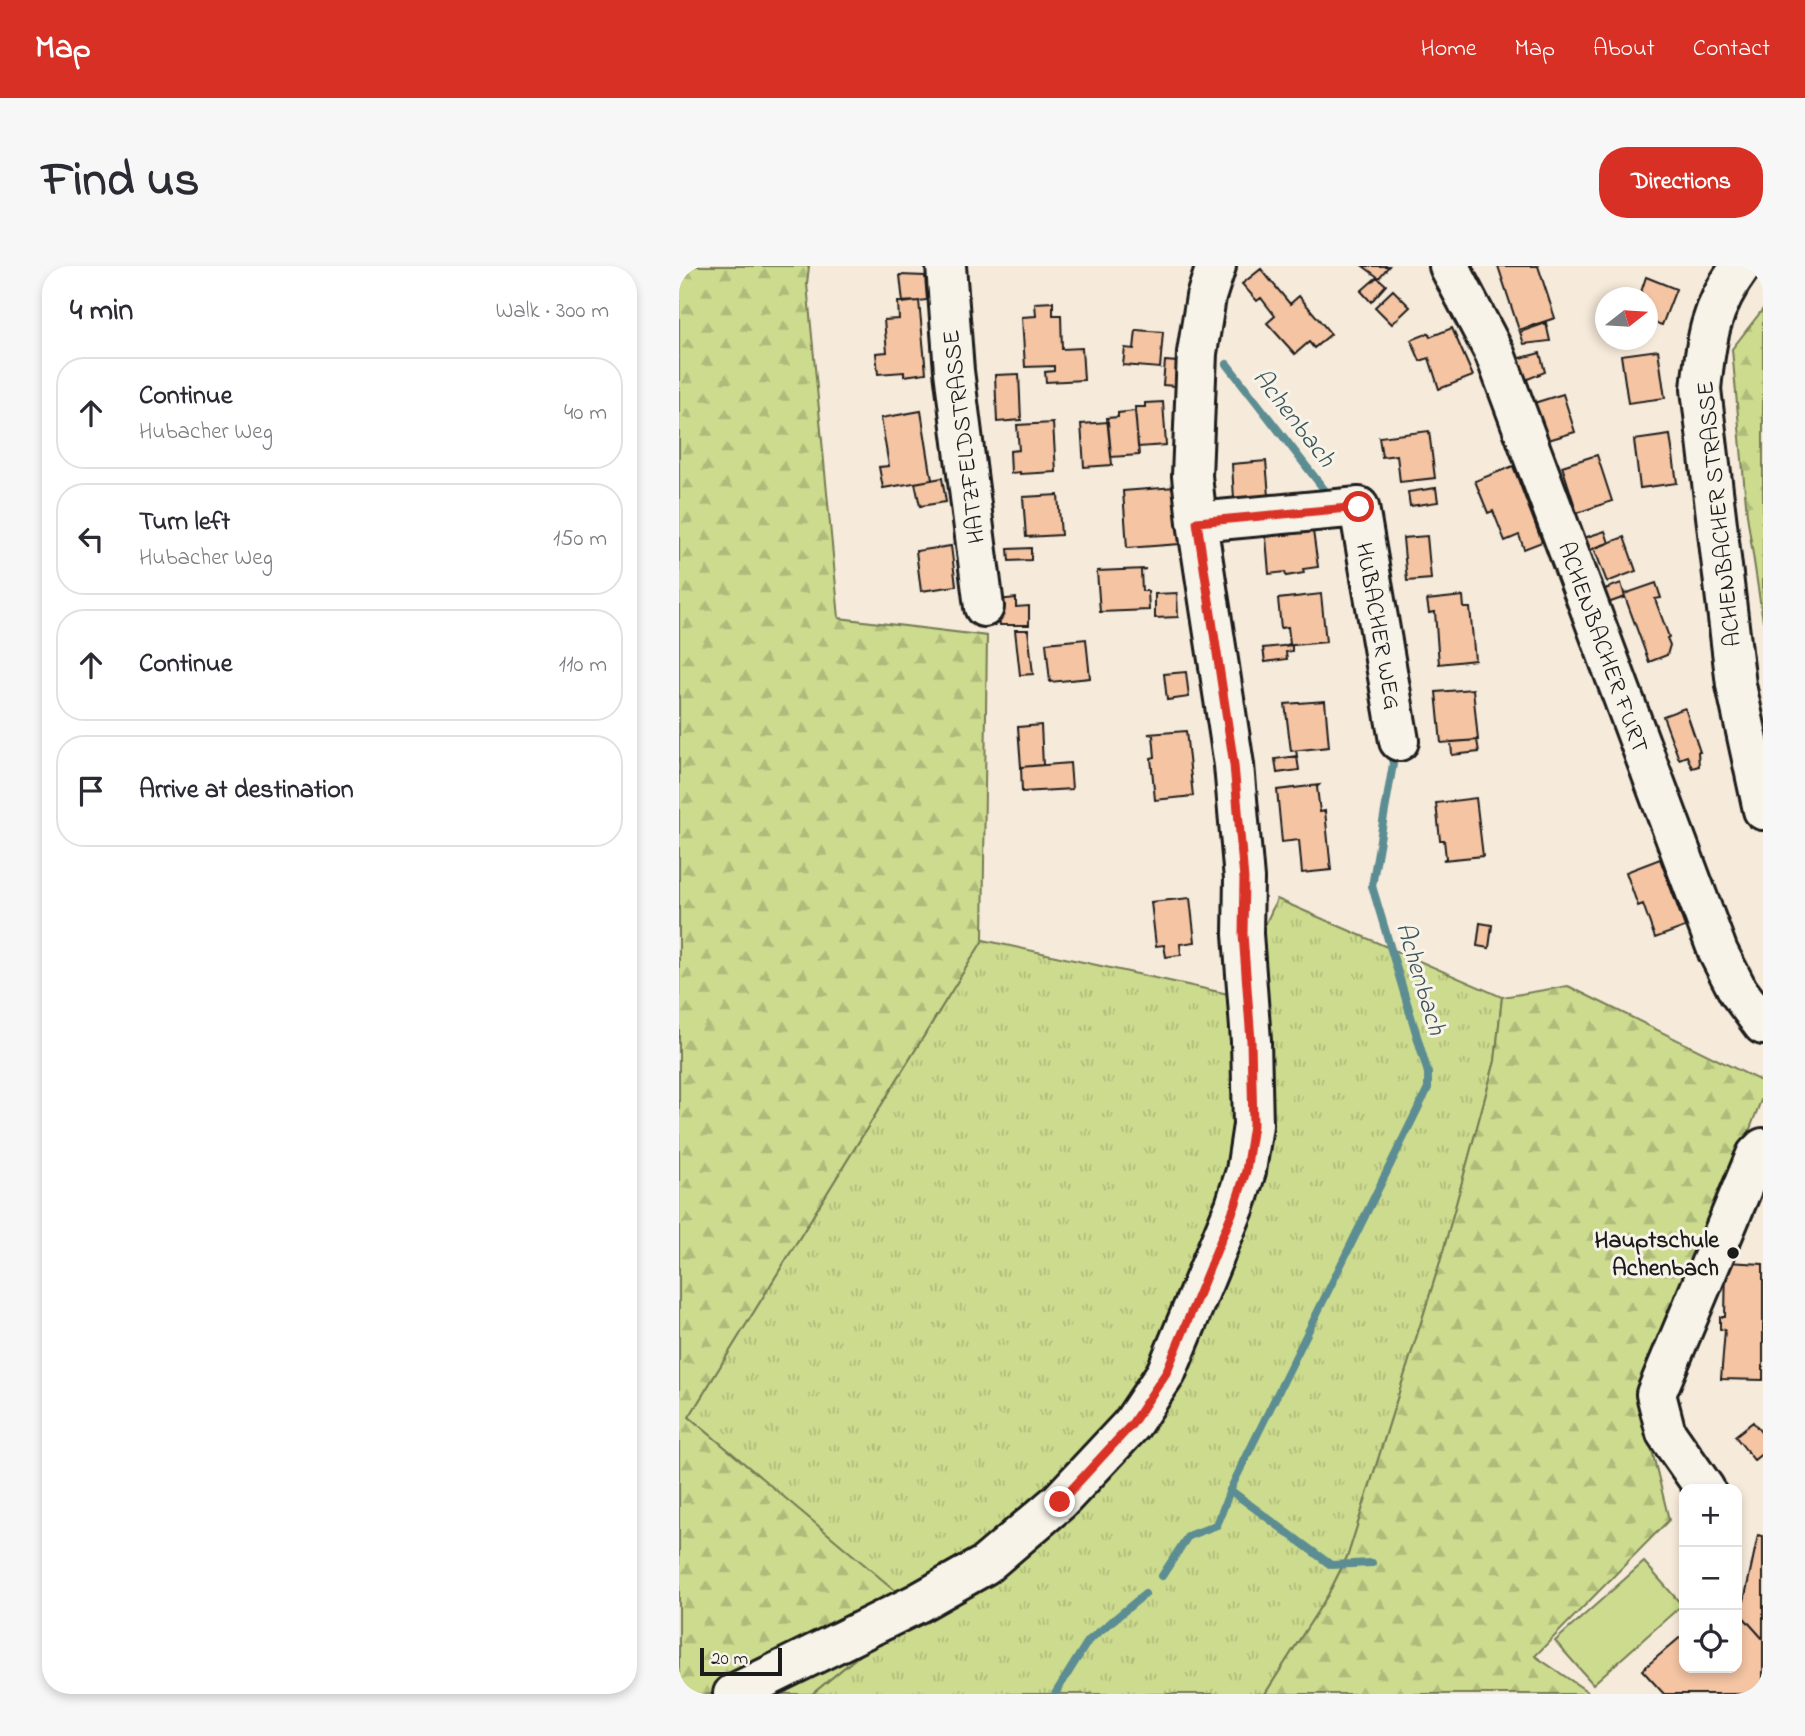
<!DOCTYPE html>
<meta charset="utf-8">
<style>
:root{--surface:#fff;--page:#f7f7f7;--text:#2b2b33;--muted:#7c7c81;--line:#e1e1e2;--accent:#d93025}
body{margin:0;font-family:"Indie Flower",sans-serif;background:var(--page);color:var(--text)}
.controls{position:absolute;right:21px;bottom:21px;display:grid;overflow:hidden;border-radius:14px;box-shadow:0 4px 10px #0003}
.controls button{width:63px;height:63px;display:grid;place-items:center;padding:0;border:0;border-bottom:2px solid var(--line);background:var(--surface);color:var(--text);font:35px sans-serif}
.compass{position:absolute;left:916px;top:21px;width:63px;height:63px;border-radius:50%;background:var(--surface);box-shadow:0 4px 10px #0003;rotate:73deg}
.scale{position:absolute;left:21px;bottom:18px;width:82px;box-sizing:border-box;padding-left:7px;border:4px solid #1c1c1c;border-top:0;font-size:19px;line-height:24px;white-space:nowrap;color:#1c1c1c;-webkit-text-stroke:5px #f7f3e8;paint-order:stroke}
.stop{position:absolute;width:21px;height:21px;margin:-16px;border:5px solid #d93025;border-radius:50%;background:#fff}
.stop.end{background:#d93025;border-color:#fff;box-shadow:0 2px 7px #0008}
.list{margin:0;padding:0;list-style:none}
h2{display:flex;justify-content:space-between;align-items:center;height:91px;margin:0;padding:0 28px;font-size:30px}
h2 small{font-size:23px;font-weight:400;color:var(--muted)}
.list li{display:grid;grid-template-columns:46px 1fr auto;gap:21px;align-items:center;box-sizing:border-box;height:112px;margin:0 14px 14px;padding:0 14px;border:2px solid var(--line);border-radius:28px}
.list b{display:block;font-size:26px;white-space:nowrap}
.list p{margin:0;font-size:23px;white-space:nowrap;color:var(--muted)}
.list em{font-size:23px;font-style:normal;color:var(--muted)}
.icon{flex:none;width:38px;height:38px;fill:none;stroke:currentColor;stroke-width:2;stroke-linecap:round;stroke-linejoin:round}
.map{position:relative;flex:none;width:1084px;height:1428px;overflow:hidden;border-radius:28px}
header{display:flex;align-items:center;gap:42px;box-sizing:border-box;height:98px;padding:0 35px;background:var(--accent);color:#fff}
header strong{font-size:33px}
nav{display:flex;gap:38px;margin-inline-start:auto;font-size:24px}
.intro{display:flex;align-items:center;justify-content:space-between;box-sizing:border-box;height:168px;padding:0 42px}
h1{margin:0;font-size:49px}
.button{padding:18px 32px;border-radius:28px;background:var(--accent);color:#fff;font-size:24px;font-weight:700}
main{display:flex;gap:42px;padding:0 42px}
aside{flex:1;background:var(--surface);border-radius:28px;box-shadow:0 4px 10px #0003}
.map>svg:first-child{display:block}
</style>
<header>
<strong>Map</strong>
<nav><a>Home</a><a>Map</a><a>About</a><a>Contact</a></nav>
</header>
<div class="intro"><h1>Find us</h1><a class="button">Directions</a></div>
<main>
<aside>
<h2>4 min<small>Walk · 300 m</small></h2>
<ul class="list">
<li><svg class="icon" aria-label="ahead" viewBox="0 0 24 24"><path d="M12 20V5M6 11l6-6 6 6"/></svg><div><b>Continue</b><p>Hubacher Weg</p></div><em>40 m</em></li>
<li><svg class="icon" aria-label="left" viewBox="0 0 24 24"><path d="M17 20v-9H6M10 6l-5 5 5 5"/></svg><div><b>Turn left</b><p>Hubacher Weg</p></div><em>150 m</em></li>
<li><svg class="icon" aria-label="ahead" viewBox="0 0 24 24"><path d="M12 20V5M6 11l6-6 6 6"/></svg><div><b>Continue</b></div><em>110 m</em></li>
<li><svg class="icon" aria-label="arrive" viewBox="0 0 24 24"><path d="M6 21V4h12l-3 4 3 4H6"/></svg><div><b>Arrive at destination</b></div></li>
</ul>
</aside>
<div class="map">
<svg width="1084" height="1428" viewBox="0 0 1084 1428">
<defs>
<pattern id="grass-tufts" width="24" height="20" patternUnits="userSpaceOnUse" patternTransform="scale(1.75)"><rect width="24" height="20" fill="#ccdb8e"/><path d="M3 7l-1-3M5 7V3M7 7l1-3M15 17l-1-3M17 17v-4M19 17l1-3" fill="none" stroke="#afbb7a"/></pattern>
<pattern id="forest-firs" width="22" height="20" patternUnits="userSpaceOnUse" patternTransform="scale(1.75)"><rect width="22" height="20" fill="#ccdb8e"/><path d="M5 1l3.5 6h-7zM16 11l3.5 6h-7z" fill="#afbb7a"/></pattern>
</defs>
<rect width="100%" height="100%" fill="#f6eada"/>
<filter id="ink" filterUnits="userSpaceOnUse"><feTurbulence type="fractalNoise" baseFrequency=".0143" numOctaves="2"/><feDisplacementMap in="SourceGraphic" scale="14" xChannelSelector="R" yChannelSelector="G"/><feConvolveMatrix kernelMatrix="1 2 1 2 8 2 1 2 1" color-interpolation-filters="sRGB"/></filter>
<g filter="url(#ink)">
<!-- grass -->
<path fill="url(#grass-tufts)" stroke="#747c55" stroke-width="2" d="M598 633 823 731 816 795 762 993 669 1289 649 1329 586 1428H133L237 1343 10 1151 304 674 554 729Z"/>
<!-- forest -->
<path fill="url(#forest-firs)" stroke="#747c55" stroke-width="2" d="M0 0H130L128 18 160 352 308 370 304 674 10 1151 237 1342 133 1428H0Z
M1084 43V355L1068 249 1053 83Z
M889 720 1084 816V829L963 1144 990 1254 856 1390 912 1428H586L649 1329 669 1289 762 993 816 795 823 731Z"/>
<!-- green -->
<path fill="#ccdb8e" stroke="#747c55" stroke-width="2" d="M965 1296 1003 1339 914 1418 876 1375Z"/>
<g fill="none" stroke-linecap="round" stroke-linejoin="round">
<!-- stream -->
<path stroke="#5c8d93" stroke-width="8" d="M548 98 651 231
M551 1224 652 1299 693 1297
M483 1310 509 1270 538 1259 551 1224 749 822V807L693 620 714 498 711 484
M376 1428 409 1375 466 1328"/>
</g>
<!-- building -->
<path fill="#f4c4a3" stroke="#1c1c1c" stroke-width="2" d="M684 0H710L700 12Z
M819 0H859L876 52 840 64Z
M582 3 611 38 620 30 652 68 635 82 630 76 616 88 588 57 596 50 582 32 578 35 563 18Z
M221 9 246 10 248 34 224 37Z
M698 11 707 19 692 36 682 25Z
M967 11 997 23 983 59 968 54V32H960Z
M714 24 731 41 713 58 696 41Z
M240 35 247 107 225 110V106L199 108 197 87 208 86 205 54 220 53 219 36Z
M374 36V49H382L383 83 403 82 405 114 367 116 366 106 375 105V100L346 101 343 51 357 50 356 37Z
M867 57 871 75 845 78 841 66Z
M773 62 794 110 760 123 750 92 741 95 732 74 750 67 751 71Z
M457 64 484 66 481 102 444 99 446 82 455 83Z
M979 84 986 132 949 137 942 89Z
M861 87 866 106 844 115 838 93Z
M486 95 498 96 496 120 484 119Z
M340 108 342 154 318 156 316 109Z
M884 128 896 166 866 175 855 137Z
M484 136 487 179 459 181 456 141H466V137Z
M242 145 253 214 204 222 200 201 210 200 202 152Z
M456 145 460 189 432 191 428 152 439 151V147Z
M429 156 433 199 405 201 402 158Z
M374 157 377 206 341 208V206L332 207 331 185 340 184 338 159Z
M750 165 756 212 721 216 718 189 703 191 700 171Z
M991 169 998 217 961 222 955 174Z
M918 189 933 235 898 247 883 200Z
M587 195 590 230 555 233 553 198Z
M834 200 863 276 845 283 840 269 826 275 814 245 809 247 796 215Z
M263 212 267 236 241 240 236 217Z
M496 221 501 278 448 282 444 225Z
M757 222 759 236 731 240 729 226Z
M379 229 382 269 347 271 344 231Z
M634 265 639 301 624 303 625 307 607 310 606 306 590 308 587 272 585 271Z
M926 265 930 277 909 285 905 272Z
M748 270 752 313 728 315 724 272Z
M945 271 957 305 928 316 915 282Z
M272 280 277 320 242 325 237 285Z
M352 282V294L330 295 329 283Z
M467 303 462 304 463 325H469L470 344 421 346 418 305Z
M942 317 946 331 926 338 921 325Z
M977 317 982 332 976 333 990 371 988 372 991 379 988 389 970 396 945 328Z
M498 327 499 351 476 352V328Z
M642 328 647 376 604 380 611 378 609 361 602 362 599 333Z
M784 330 785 342H791L796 394 760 398 756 346 750 347 748 334Z
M337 332V341L350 340V359H321L318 334Z
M336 364H349L354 408 341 409Z
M407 373 411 412 371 416 367 377Z
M613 379V385L607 386 608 393 586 396 584 382Z
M507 406 510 431 488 434 485 408Z
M794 423 799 474 762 477 757 426Z
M646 435 650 481 612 485 606 438Z
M1006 442 1021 486H1019L1020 500 1013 502 1008 490 1000 493 984 450Z
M362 459 364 499 342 501 339 461Z
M507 465 514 530 476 534 472 492 476 491 474 469 469 468Z
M798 474 800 486 773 489 772 476Z
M617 484 620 504 598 507 596 493 618 490Z
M391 497 393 523 343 526 342 501Z
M640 519 638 521 641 546 646 545 652 604 623 607 620 574 603 576 598 524Z
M797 532 804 590 764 594 767 592 765 574H761L757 537Z
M981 593 1006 661 976 672 964 638 959 640 947 606Z
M511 632 516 676 501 678 502 689 487 691 485 679 477 680 472 636Z
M801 657 813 659 810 682 798 680Z
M1047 996 1084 998V1114L1042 1113 1046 1064 1041 1063V1051H1046Z
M1074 1156 1084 1169V1187L1075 1194 1056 1170Z
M1079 1269 1084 1270V1373L1058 1344 1065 1335Z
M1058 1344 1084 1373V1428H985L963 1404 1005 1368V1402H1058Z"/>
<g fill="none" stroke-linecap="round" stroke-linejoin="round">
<defs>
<path id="minor" d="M267 0 275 105 305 341
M770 0 816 88 1039 686 1059 725 1084 759
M518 256 680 241 720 475
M1026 1223 987 1167 977 1128 1077 889 1084 882
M54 1428 239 1337 306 1299 381 1235 453 1158 487 1107 556 940 567 905 574 859 572 775 564 668 565 613 555 499 518 256 513 210 518 87 527 31 537 0"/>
<path id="major" d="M1062 0C1031 42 1027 73 1022 123L1057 419 1084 544"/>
</defs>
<!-- minor casing -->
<use href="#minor" stroke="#1c1c1c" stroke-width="44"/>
<!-- major casing -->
<use href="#major" stroke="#1c1c1c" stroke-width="44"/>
<!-- minor -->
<use href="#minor" stroke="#f7f3e8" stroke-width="38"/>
<!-- major -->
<use href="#major" stroke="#f7f3e8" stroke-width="38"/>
</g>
</g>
<g fill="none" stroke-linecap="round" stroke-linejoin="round" filter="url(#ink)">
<!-- route -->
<path stroke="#d93025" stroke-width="9" d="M381 1236 453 1158 487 1107 556 940 567 905 574 859 572 775 564 668 565 613 555 499 518 256 680 241"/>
</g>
<!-- markers -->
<circle fill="#1c1c1c" stroke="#f7f3e8" stroke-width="2.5" cx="1054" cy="987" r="7"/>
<g text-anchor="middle" stroke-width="6" stroke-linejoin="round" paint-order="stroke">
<!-- street labels -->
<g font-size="24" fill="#1c1c1c" stroke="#f7f3e8">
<text transform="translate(284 171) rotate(-97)" y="8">HATZFELDSTRASSE</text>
<text transform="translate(1039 248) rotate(-96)" y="8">ACHENBACHER STRASSE</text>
<text transform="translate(700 360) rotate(80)" y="8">HUBACHER WEG</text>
<text transform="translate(925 381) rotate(70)" y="8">ACHENBACHER FURT</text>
</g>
<!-- poi labels -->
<g font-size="24" font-weight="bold" fill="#1c1c1c" stroke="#f7f3e8" text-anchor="end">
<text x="1040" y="981">Hauptschule<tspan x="1040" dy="28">Achenbach</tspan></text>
</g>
<!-- water labels -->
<g font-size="26" font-style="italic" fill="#3c5458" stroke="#f7f3e8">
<text transform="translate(616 151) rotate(52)" y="9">Achenbach</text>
<text transform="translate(743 712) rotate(73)" y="9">Achenbach</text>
</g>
</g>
</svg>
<div class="controls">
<button>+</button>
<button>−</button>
<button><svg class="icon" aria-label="locate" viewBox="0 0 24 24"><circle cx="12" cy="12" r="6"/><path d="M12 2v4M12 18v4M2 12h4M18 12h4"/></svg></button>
</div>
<svg class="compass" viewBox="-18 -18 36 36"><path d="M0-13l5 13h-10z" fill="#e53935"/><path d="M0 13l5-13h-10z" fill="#7c7c81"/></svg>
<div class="scale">20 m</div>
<div class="stop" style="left:680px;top:241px"></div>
<div class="stop end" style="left:381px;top:1236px"></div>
</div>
</main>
